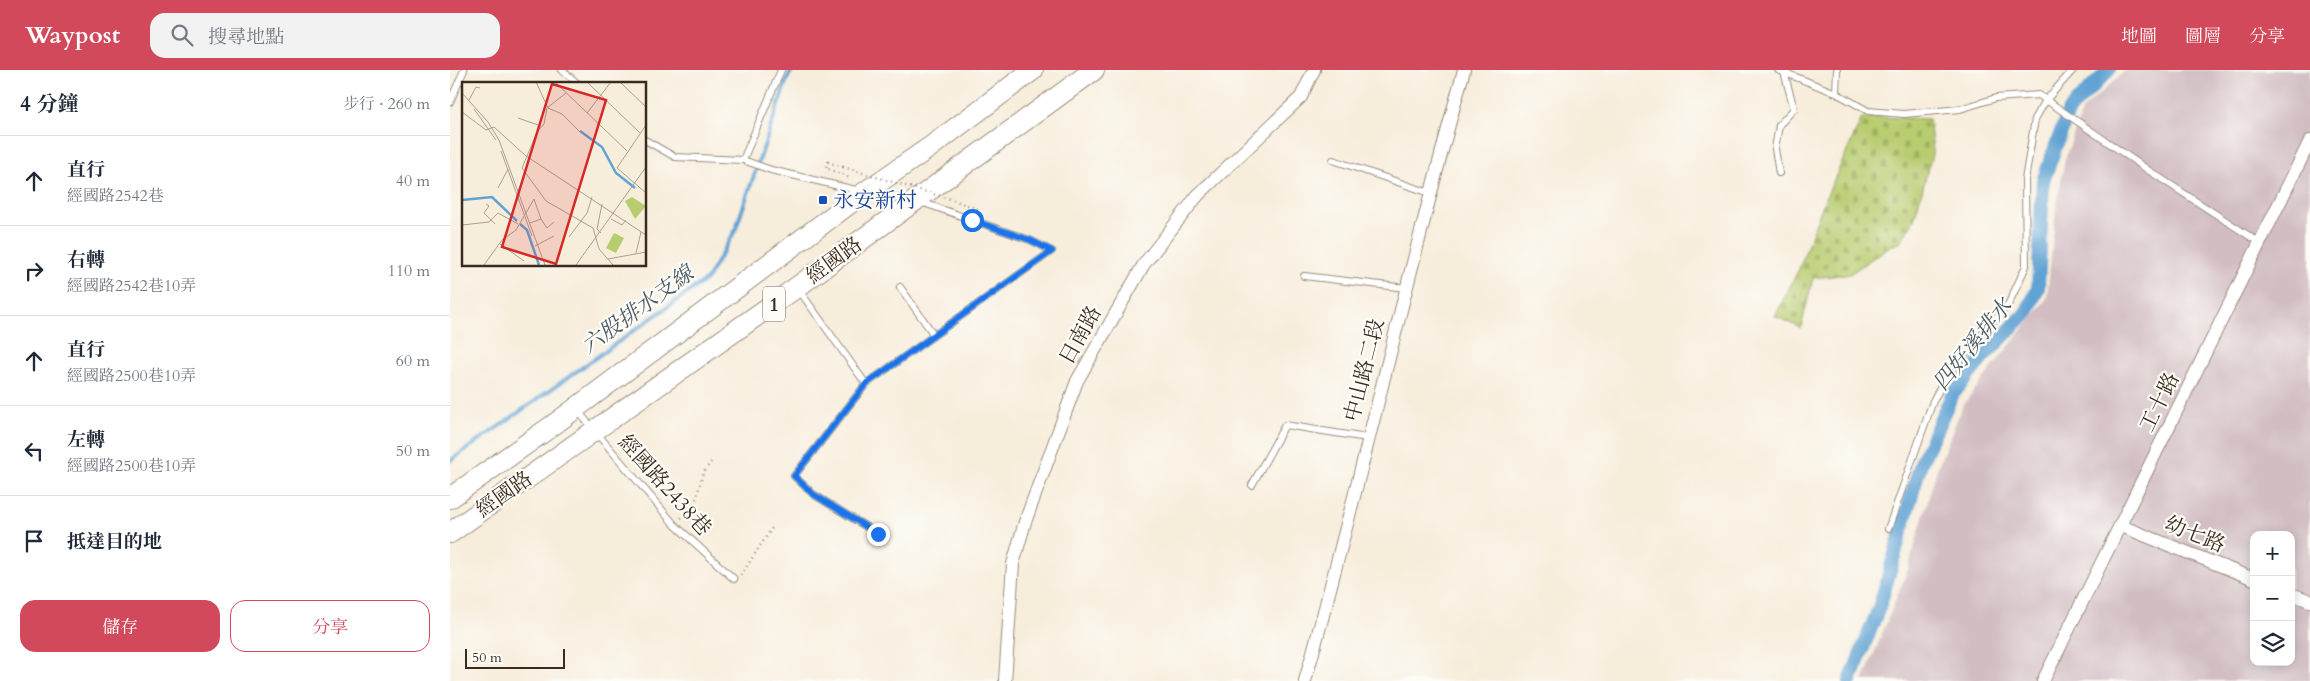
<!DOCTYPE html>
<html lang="zh-TW">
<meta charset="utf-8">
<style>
:root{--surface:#fff;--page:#f2f2f3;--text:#1f2937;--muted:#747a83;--line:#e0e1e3;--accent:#d1495b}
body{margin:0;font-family:Cardo,"Noto Serif TC",serif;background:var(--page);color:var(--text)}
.controls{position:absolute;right:15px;bottom:15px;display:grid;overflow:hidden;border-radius:10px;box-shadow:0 2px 12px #0003}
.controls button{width:45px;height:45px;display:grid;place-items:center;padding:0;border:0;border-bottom:1px solid var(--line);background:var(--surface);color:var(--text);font:25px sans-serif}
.scale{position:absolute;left:15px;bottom:12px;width:100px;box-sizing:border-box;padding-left:5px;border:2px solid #3b2a1e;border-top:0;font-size:14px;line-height:18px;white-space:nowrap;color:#3b2a1e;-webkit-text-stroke:4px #fdfcf7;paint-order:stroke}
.stop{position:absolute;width:15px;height:15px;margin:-11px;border:4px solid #1a73e8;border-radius:50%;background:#fff}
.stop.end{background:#1a73e8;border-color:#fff;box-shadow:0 1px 5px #0008}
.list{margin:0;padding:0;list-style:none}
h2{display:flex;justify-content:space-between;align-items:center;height:65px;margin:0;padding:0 20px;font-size:21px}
h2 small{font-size:16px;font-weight:400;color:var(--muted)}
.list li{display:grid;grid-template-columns:32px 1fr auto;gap:15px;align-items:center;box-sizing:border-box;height:90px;padding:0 20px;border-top:1px solid var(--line)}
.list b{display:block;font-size:19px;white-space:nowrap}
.list p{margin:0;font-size:16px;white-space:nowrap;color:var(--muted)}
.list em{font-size:16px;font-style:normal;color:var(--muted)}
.actions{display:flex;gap:10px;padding:15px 20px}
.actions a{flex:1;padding:11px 0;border:1px solid var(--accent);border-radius:15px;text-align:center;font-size:18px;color:var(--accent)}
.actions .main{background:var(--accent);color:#fff}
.icon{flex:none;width:28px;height:28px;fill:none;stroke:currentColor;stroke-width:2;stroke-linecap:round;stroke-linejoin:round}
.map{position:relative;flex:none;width:1860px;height:611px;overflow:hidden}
header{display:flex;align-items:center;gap:30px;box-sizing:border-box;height:70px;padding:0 25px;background:var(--accent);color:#fff}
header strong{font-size:24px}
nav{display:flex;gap:28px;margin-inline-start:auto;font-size:18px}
.search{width:350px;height:45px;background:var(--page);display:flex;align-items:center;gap:12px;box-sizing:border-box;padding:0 18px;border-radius:15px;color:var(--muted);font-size:19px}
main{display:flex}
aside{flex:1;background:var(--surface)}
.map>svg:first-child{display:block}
</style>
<header>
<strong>Waypost</strong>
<div class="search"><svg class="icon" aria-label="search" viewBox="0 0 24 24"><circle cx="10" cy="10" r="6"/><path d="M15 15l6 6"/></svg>搜尋地點</div>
<nav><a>地圖</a><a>圖層</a><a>分享</a></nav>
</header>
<main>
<aside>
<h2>4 分鐘<small>步行 · 260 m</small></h2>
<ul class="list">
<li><svg class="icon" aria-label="ahead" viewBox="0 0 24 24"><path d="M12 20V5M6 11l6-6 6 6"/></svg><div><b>直行</b><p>經國路2542巷</p></div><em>40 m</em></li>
<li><svg class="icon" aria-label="right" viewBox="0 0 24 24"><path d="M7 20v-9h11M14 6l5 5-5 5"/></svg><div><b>右轉</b><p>經國路2542巷10弄</p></div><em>110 m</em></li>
<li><svg class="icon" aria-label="ahead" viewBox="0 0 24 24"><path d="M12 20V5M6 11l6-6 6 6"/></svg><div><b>直行</b><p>經國路2500巷10弄</p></div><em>60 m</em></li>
<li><svg class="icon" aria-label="left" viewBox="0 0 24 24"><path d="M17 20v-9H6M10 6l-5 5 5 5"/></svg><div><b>左轉</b><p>經國路2500巷10弄</p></div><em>50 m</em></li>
<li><svg class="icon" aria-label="arrive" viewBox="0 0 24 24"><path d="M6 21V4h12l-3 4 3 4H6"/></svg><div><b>抵達目的地</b></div></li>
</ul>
<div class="actions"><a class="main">儲存</a><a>分享</a></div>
</aside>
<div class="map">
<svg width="1860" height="611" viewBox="0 0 1860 611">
<defs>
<pattern id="cemetery-stones" width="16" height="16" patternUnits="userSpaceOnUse" patternTransform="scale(1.25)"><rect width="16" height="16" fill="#b8cc70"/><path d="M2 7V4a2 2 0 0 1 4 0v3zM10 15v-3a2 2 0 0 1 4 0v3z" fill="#9faf61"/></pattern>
</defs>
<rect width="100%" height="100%" fill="#fdfcf7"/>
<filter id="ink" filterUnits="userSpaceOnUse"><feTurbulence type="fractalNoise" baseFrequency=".02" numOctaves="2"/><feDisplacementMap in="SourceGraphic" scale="10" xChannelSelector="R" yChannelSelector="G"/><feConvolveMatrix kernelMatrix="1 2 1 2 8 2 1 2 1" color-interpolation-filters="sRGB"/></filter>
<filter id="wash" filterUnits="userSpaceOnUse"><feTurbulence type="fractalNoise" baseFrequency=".0096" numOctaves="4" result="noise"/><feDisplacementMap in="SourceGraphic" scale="20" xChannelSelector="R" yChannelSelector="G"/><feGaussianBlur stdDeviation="1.12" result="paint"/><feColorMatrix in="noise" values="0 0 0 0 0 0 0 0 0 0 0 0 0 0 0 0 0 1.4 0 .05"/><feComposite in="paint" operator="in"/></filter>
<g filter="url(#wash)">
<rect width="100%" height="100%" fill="#f7eddb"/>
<!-- industrial -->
<path fill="#d2bec2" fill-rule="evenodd" d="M1676 0H1860V611H1413L1458 499 1487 399 1513 335 1597 228 1606 139 1615 89 1633 39ZM1804 465H1841V592H1804Z"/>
<!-- cemetery -->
<path fill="url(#cemetery-stones)" stroke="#7a7b47" d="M1427 47 1479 49 1483 81 1464 150 1450 173 1440 176 1400 204 1363 208 1351 258 1325 246 1349 199 1373 134 1412 48Z"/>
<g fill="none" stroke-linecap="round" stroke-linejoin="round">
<!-- stream -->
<path stroke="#5fa2d3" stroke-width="4" d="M0 391 257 209 285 161 337 9 342 0"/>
<!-- canal -->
<path stroke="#5fa2d3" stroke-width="14" d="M1400 611 1430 535 1471 393 1502 325 1536 284 1577 242 1588 218 1593 111 1619 40 1659 0"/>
</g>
</g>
<g filter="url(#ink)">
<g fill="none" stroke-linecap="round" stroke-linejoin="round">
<defs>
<path id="lane" d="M112 0 128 14
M1328 0 1386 23 1418 41 1454 44 1510 39 1546 28 1589 25 1698 100 1810 173
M1386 23 1387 0
M0 32 14 0
M195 70 225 87 293 90 321 100 410 121
M293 90 331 0
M883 90 980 123
M1329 103 1325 79 1329 55 1344 39 1334 2
M422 123 459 129
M854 206 956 218
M450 217 484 265
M349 220 416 314 602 181 580 170 471 132
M416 314 344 406 363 424 428 464
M127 340 224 454 284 509
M802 415 835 355 917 368
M1438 459 1483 331 1498 303 1559 233 1576 196 1575 110 1585 49 1596 30 1623 0"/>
<path id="street" d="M1671 456 1804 509
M1841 524 1860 531
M555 611 563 494 575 452 627 311 694 194 748 125 851 27 864 0
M855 611C912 409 957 203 1014 0
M1593 611 1860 71"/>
<path id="primary" d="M0 428 106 353 415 122 483 75 583 0
M0 463 347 217 644 0"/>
</defs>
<!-- lane casing -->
<use href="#lane" stroke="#998c7c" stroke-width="8"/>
<!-- street casing -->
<use href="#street" stroke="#998c7c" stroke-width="14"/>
<!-- primary casing -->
<use href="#primary" stroke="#998c7c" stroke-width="22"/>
<!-- path -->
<path stroke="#998c7c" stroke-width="2.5" stroke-dasharray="1 4" stroke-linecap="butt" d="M393 97 378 92 376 98 400 108
M503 130 528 139 526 142
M231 448 244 437 253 403 261 392
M291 505 324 455"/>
<!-- lane -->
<use href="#lane" stroke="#fff" stroke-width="6"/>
<!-- street -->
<use href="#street" stroke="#fff" stroke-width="12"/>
<!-- primary -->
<use href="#primary" stroke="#fff" stroke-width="20"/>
<!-- path-bridge -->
<path stroke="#998c7c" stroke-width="2.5" stroke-dasharray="1 4" stroke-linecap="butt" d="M393 97 503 130"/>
</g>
</g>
<g fill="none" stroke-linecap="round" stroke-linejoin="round" filter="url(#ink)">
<!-- route -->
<path stroke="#1a73e8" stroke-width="6" d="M428 464 363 424 344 406 416 314 602 181 580 170 522 150"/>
</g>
<!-- markers -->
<rect fill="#1a4fb4" stroke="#fdfcf7" stroke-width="2" x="368" y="125" width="10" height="10" rx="2.5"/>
<g text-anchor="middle" stroke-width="4.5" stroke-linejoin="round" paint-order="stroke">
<!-- shield labels -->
<rect fill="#fdfcf7" stroke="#75695f" stroke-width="1" x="313" y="216.5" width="22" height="35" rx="4"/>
<g font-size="20" font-weight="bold" fill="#3b2a1e">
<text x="324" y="241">1</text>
</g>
<!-- transit labels -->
<g font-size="21" fill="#164399" stroke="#fdfcf7" text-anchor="start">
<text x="383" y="137">永安新村</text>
</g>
<!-- street labels -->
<g font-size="21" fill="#3b2a1e" stroke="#fdfcf7">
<text transform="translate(384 190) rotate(-36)" y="7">經國路</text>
<text transform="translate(630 265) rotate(-61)" y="7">日南路</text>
<text transform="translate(914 300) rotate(-76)" y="7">中山路二段</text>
<text transform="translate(1709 332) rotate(-64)" y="7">工十路</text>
<text transform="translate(215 415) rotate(48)" y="7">經國路2438巷</text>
<text transform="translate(54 424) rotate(-35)" y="7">經國路</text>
<text transform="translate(1745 464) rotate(22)" y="7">幼七路</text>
</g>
<!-- water labels -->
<g font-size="22" font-style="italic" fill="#495a66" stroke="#fdfcf7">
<text transform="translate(187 239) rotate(-36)" y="8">六股排水支線</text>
<text transform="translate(1522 274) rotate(-51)" y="8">四好溪排水</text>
</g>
</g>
<!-- overview -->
<g transform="translate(12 12)">
<rect width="184" height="184" fill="#f7eddb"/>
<path d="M152 151 162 156 154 171 144 166Z" fill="#b8cc70"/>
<path d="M170 115 184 124 173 137 163 119Z" fill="#b8cc70"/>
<path fill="none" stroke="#5fa2d3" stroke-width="2.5" d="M118 49 140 65 154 91 173 106M0 118 30 115 55 139M58 142 65 148 77 183"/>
<path fill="none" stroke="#ac9f8f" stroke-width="1" d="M74 0 86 26 100 32 119 51M93 0 165 69M125 0 178 51M158 0 184 25M0 11 26 40 37 58 83 183M104 11 85 26 82 42 75 50 60 86 84 119 131 146 137 167 151 183M7 18 14 5 18 6M12 27 34 58M0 30 24 48 32 45 64 74 184 153M125 31 149 0M56 36 79 44M184 43 155 86 184 111M39 69 70 154M36 106 46 87M24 122 27 124 22 131 33 142M79 137 85 146 92 140M149 137 160 143 164 138M68 141 79 137 72 117M0 143 27 140 36 131 56 142M139 151 135 147 140 122M107 155 125 131 130 115M38 162 62 179M73 164 92 154M174 171 179 150M146 177 184 170M22 183 40 158 54 148 72 117M114 183 184 85"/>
<path fill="#d62828" fill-opacity="0.15" stroke="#d62828" stroke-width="2.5" d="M90 2 144 18 94 182 40 165Z"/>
<rect width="184" height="184" fill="none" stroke="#3b2a1e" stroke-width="2.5"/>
</g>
</svg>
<div class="controls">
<button>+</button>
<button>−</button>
<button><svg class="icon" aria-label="layers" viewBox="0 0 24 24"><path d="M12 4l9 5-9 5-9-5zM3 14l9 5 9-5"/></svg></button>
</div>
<div class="scale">50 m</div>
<div class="stop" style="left:522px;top:150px"></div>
<div class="stop end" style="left:428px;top:464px"></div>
</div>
</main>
